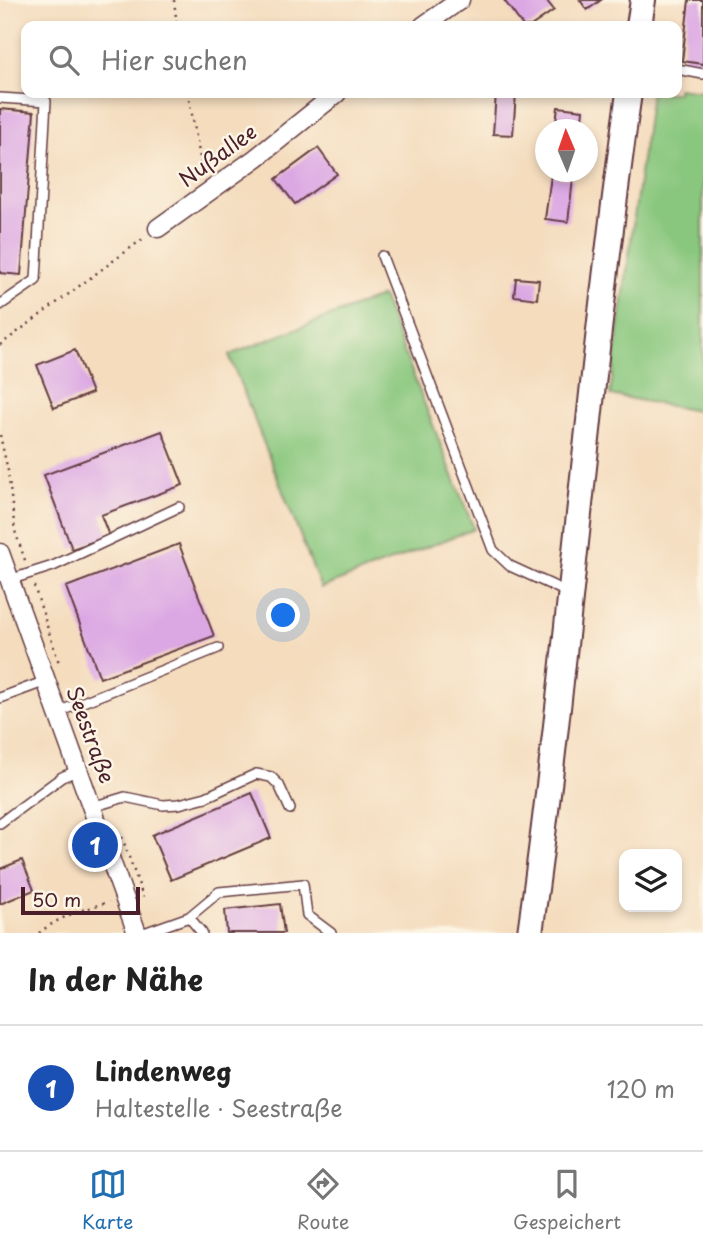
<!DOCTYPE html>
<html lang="de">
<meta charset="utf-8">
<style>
:root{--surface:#fff;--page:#f2f2f2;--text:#222;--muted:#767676;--line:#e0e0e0;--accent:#1f6fb2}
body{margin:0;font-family:"Playpen Sans",sans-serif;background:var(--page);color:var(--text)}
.controls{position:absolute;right:21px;bottom:21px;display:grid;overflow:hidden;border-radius:14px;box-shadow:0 4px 10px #0003}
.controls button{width:63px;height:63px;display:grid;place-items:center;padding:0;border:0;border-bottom:2px solid var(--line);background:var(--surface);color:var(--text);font:35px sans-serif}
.compass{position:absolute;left:535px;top:119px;width:63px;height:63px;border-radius:50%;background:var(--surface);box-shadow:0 4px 10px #0003;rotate:358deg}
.scale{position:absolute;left:21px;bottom:18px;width:119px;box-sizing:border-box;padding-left:7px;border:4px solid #4a1f2b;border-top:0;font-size:19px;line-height:24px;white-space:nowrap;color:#4a1f2b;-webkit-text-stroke:5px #fcf5e5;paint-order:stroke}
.you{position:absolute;left:284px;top:616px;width:24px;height:24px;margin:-18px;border:5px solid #fff;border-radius:50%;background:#1a73e8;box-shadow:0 0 0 10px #1a73e833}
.badge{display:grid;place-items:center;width:46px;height:46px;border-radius:50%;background:var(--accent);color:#fff;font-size:23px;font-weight:700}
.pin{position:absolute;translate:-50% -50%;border:4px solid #fff;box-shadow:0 2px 7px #0006}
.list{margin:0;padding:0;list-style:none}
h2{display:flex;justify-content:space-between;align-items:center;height:91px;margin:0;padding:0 28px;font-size:30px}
h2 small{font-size:23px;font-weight:400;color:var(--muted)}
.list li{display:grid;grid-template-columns:46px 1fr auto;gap:21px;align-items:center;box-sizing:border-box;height:126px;padding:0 28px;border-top:2px solid var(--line)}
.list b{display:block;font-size:26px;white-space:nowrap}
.list p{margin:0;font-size:23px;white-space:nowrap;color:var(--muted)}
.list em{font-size:23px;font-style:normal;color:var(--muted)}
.icon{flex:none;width:38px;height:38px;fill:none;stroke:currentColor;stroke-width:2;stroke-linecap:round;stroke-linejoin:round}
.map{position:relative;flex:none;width:703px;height:933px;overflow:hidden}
.search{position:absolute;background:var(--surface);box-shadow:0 4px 10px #0003;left:21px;right:21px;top:21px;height:77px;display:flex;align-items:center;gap:18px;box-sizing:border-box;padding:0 24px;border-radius:14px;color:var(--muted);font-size:26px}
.sheet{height:217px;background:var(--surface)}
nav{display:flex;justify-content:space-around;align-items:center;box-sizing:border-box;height:98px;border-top:2px solid var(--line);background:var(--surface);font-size:19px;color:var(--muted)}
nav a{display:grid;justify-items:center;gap:4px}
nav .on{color:var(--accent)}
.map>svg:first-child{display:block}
</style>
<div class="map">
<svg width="703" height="933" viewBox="0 0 703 933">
<rect width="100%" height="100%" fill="#fcf5e5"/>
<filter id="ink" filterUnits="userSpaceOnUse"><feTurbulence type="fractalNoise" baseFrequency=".0143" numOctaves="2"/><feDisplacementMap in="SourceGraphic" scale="14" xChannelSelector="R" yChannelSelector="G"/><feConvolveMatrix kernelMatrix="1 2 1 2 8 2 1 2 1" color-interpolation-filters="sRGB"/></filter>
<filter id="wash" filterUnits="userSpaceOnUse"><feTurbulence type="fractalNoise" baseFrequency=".00686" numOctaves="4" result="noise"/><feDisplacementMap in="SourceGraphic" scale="28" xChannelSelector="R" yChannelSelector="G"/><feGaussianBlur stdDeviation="1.57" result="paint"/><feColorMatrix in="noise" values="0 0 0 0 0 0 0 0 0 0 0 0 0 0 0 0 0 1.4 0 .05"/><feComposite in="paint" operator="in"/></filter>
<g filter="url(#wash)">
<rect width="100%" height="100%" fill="#f4dcbd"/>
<!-- green -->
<path fill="#89c77e" stroke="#6a7354" stroke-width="2" d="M677 88 703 91V412L610 395 651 93H677Z
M382 296 474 529 321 588 229 355Z"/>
<g id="blocks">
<!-- building -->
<path fill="#dca8e4" d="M504 0H546L554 10 531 26H523Z
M580 0H601L587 10Z
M689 0H703V64L682 61Z
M496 93H516L513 135 493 134Z
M558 107 583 110 581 130H555Z
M0 109 34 112 21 275 0 273Z
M318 148 337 174 295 204 276 179Z
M551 176 573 179 568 222 545 219Z
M516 278 539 280 537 299 514 296Z
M75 350 92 393 54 408 37 365Z
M162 431 183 485 101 515 109 536 72 549 44 475Z
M179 544 214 636 100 678 66 587Z
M252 793 271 838 171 880 152 835Z
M22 860 34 890 0 904V869Z
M280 904 284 933H227L225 910Z"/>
</g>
</g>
<g filter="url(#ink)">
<use href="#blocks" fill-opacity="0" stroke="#643b41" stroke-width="2"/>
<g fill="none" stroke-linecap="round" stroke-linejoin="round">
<defs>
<path id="lane" d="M677 69 703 74
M0 98 46 101 36 280 0 305
M382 256 493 550 510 566 569 593
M9 580 53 566 179 507
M0 698 46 681
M58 712 218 648
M92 807 125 797 163 805 179 804 206 797 256 774 271 777 279 785 290 809
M0 823 62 777 79 770
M189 917 219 892 303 884 307 915 331 933
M144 933 189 917 202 933"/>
<path id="street" d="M423 26 460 0
M158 228 256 158 337 93
M0 553 137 933"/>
<path id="secondary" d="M639 26 643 0
M530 933C569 654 589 372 629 93"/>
</defs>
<!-- lane casing -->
<use href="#lane" stroke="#643b41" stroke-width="12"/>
<!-- street casing -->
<use href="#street" stroke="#643b41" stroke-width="21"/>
<!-- secondary casing -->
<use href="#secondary" stroke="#643b41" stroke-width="28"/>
<!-- path -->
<path stroke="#643b41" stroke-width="2.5" stroke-dasharray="2 5" stroke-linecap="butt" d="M174 0 177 26
M188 93 203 174
M0 345 144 238
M0 435 8 471 15 531 26 563
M34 586 59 663
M122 837 143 897
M39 933C60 916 84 909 109 902"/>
<!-- lane -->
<use href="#lane" stroke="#fff" stroke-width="9"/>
<!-- street -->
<use href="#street" stroke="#fff" stroke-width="18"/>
<!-- secondary -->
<use href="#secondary" stroke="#fff" stroke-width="24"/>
</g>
</g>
<g text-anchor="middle" stroke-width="5" stroke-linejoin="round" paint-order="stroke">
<!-- street labels -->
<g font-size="21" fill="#4a1f2b" stroke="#fcf5e5">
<text transform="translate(218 156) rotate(-36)" y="7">Nußallee</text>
<text transform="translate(90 735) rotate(70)" y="7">Seestraße</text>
</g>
</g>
</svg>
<div class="controls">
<button><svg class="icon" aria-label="layers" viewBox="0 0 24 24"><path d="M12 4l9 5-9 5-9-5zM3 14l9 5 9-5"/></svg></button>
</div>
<svg class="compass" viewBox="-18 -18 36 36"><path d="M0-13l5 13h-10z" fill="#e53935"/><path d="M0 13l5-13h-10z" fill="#767676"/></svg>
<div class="scale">50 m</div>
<div class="you"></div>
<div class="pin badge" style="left:95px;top:845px;background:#1a4fb4">1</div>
<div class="search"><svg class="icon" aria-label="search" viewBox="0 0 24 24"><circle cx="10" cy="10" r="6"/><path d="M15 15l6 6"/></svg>Hier suchen</div>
</div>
<section class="sheet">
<h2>In der Nähe<small></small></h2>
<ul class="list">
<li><span class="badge" style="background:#1a4fb4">1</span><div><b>Lindenweg</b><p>Haltestelle · Seestraße</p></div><em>120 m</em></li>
</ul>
</section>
<nav>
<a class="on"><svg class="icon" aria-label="map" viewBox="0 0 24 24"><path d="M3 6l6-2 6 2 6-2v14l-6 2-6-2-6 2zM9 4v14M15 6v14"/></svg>Karte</a>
<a><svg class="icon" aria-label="directions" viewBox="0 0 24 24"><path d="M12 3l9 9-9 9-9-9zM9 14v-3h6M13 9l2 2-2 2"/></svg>Route</a>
<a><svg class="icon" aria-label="saved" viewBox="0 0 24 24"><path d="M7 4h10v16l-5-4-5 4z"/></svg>Gespeichert</a>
</nav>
